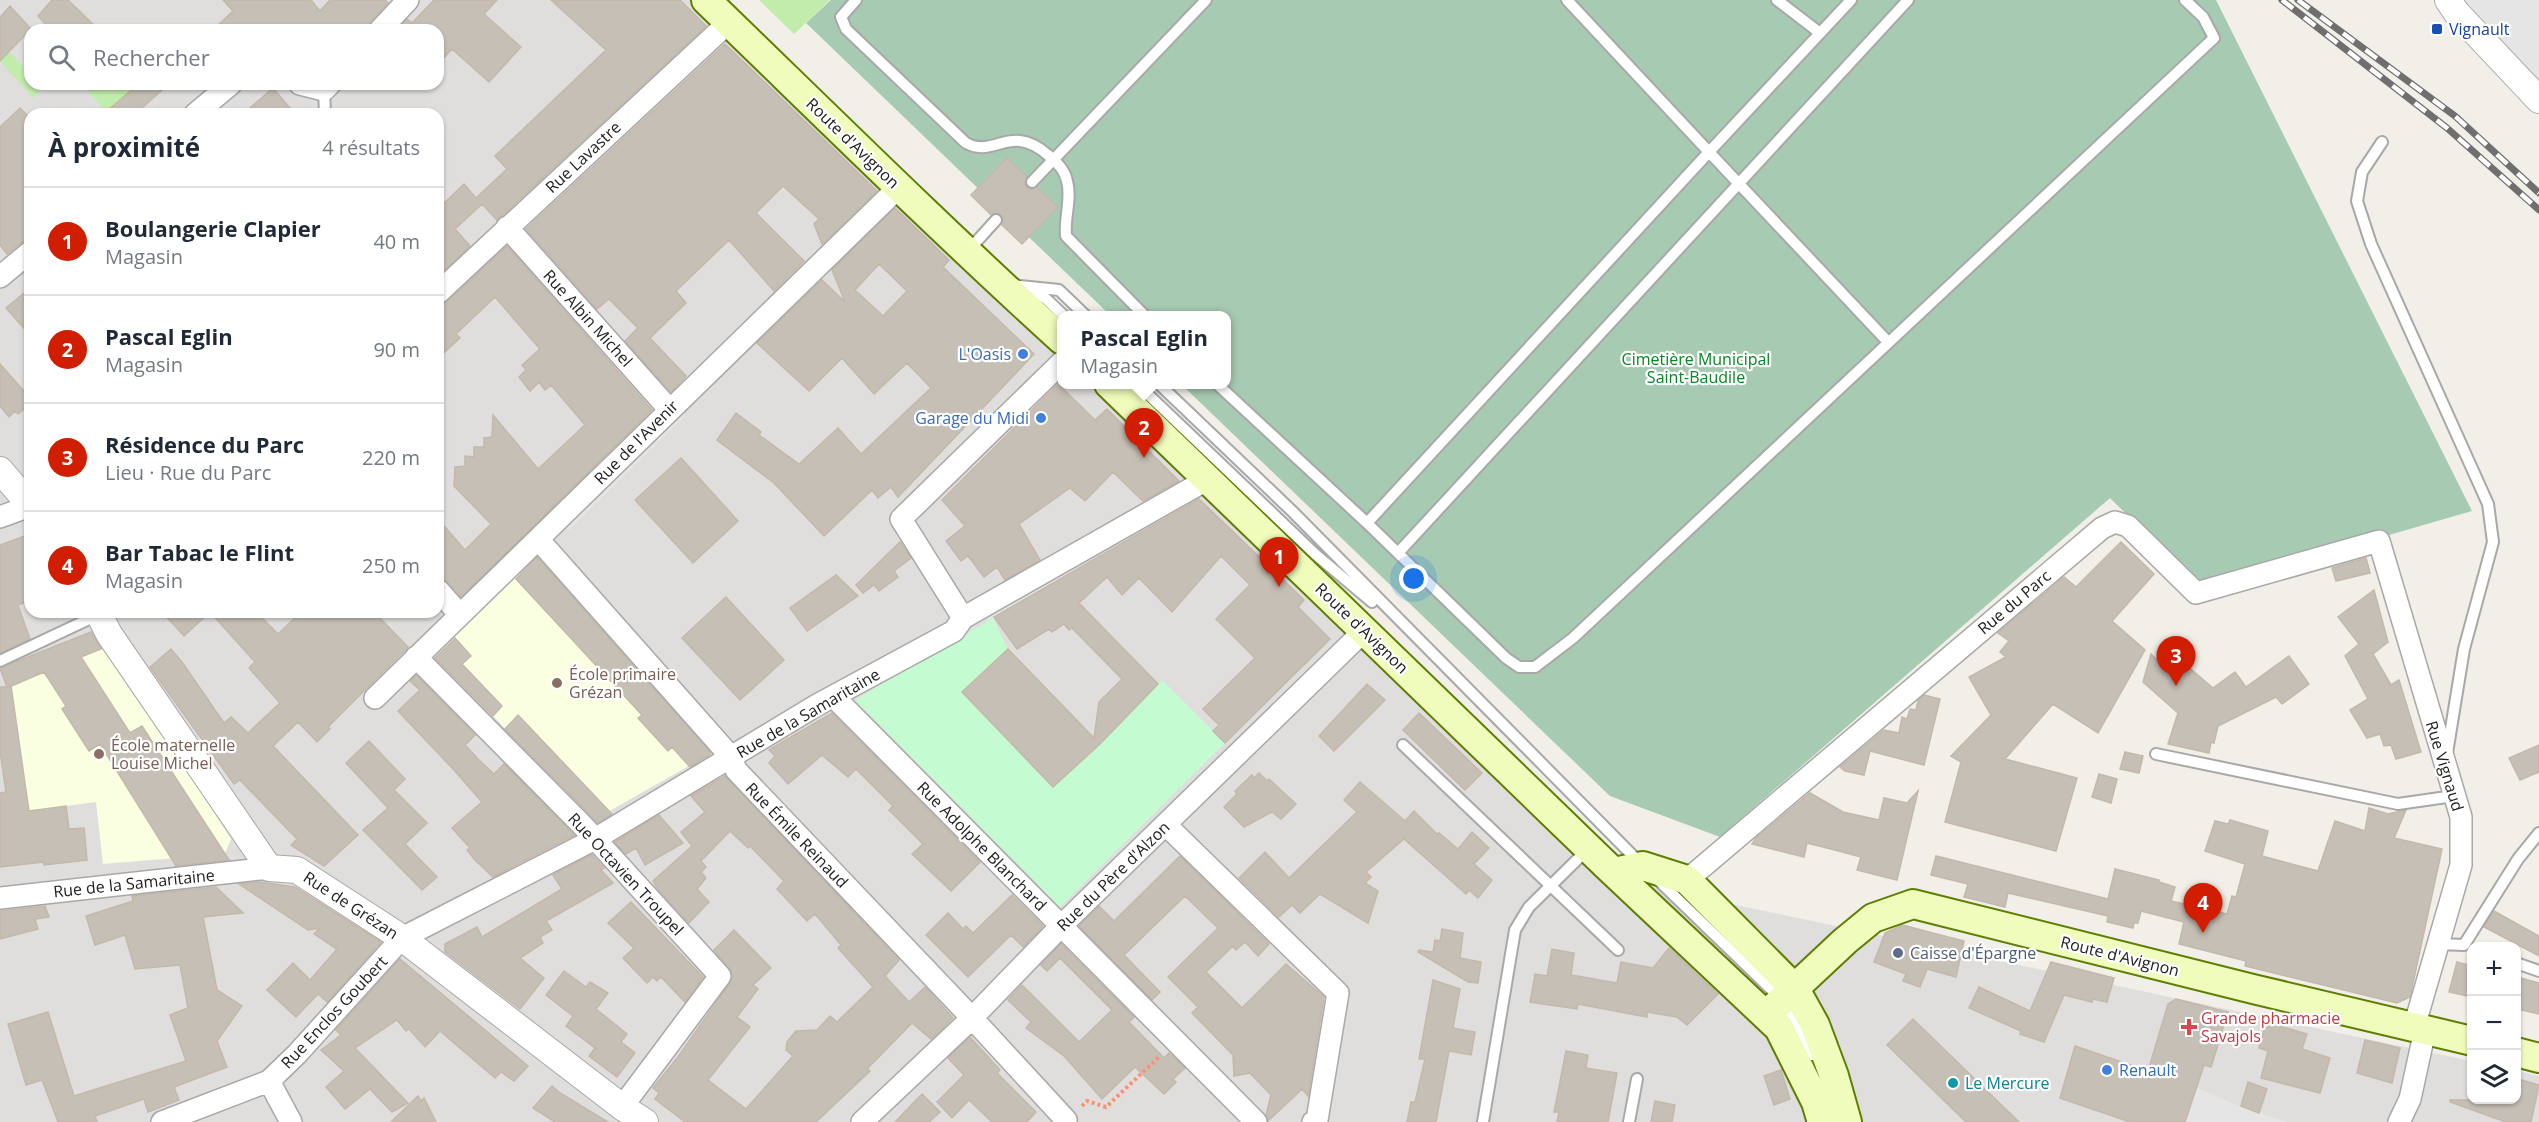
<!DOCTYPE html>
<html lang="fr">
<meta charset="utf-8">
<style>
:root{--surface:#fff;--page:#f2f2f3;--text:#1f2937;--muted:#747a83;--line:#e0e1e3;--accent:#d11e00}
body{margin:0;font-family:"Open Sans",sans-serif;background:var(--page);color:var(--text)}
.controls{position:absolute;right:18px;bottom:18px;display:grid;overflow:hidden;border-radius:12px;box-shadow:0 2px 4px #0004}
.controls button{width:54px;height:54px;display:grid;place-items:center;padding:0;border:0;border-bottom:2px solid var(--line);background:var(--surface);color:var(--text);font:30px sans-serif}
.you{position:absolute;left:1414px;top:579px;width:21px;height:21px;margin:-15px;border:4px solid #fff;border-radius:50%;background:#1a73e8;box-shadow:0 0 0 9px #1a73e833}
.badge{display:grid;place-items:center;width:39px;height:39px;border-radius:50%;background:var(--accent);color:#fff;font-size:20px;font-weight:700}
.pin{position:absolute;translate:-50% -50px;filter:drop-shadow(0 2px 3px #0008)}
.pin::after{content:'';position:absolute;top:32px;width:21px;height:18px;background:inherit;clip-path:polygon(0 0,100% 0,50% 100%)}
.popup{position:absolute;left:1057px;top:311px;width:174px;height:78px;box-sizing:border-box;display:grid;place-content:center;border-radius:12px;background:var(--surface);filter:drop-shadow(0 2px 4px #0005);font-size:20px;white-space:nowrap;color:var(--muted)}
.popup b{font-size:22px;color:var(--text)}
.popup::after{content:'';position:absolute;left:50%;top:100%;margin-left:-12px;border:12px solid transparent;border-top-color:var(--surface)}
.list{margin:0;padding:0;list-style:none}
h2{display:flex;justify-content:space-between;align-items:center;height:78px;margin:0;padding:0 24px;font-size:26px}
h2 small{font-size:20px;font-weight:400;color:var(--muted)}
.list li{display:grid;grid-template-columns:39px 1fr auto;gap:18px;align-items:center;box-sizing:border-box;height:108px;padding:0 24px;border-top:2px solid var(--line)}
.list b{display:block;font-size:22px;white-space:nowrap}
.list p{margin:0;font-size:20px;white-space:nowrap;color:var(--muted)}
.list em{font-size:20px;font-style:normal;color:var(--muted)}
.icon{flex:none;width:33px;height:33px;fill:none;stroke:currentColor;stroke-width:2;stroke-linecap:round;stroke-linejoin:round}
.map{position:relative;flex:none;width:2539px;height:1122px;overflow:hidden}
.search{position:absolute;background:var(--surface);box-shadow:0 2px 4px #0004;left:24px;top:24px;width:420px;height:66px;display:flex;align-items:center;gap:15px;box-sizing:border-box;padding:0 21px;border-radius:18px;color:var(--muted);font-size:22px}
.panel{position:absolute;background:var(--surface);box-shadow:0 2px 4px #0004;left:24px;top:108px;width:420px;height:510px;border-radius:18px}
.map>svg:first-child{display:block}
</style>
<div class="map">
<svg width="2539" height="1122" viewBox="0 0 2539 1122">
<rect width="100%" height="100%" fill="#f1efe7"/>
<!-- residential -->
<path fill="#dfdedd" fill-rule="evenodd" d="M0 0H700L1061 354 1062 384 1093 385 1595 875 2471 1061 2472 1100H2516L2517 1071 2539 1076V1122H0ZM30 30H438V84H30ZM30 114H438V612H30Z"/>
<!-- education -->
<path fill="#fbffe2" d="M535 555 715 751 592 821 434 653Z
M104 648 129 680 231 839 225 854 103 864 96 802 29 811 11 686Z"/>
<!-- grass -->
<path fill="#c2ecac" d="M759 0H830L794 34Z
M9 51 30 74V84H40L43 87 33 98 0 61Z
M82 84H129L133 88 106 112Z"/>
<!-- cemetery -->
<path fill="#a7cbb2" d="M831 0H2216L2472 511 2202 589 2110 498 1720 837 1610 796 1182 385 1226 384V316L1110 315 806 23Z"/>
<!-- park -->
<path fill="#c4fbd0" d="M993 618 1008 649 963 692 1052 787 1162 680 1225 743 1060 907 855 700Z"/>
<!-- parking -->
<path fill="#e5e5e5" d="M2458 0H2539V92Z
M680 411 685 416 569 530 564 526Z
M1072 563 1076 569 987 621 984 616Z
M2197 1088 2240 1106 2287 1122H2185Z"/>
<!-- building -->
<path fill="#c6bfb6" stroke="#c4b8a9" stroke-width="1.5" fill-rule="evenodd" d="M52 0H68L99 30H51L38 16Z
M223 0H311L320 11 330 0H385L388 3 371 21 368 30H213L233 11Z
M434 0H497L484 14 521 47 489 82 452 49 438 64V30H397L407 19 412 23Z
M551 0H680L706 26 503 215 497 220 482 204 455 229 470 246 438 276V209L464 184 476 198 507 169 495 156 606 50Z
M10 6 31 29 0 61V17Z
M725 44 877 191 822 244 814 224 819 219 783 186 756 213 804 261 774 291 729 240 676 291 686 303 650 338 686 376 671 392 625 341 638 328 609 299 597 309 526 229Z
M138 84H169L135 114H104Z
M273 88 295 114H243Z
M20 108 30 118V240L22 242 7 254 0 245V127Z
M1007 158 1027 177 1025 184 1027 188 1034 189 1037 187 1058 207 1022 244 1002 225 1003 221 1001 215 997 213 991 215 971 195Z
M895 208 949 260 943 267 1034 354 898 497 891 487 878 498 872 490 824 536 774 483 717 440 736 413 761 432 759 435 799 464 838 428 861 454 931 388 907 363 874 394 842 358 809 391 757 343 822 280 845 302 832 270ZM879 264 907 291 883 316 855 290Z
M507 246 652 410 461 597 438 571V519L465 550 491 524 454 486 455 467 465 466V456L474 457V447H484V438L492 437 493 415 538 469 585 425 551 385 545 390 539 382 530 391 519 377 526 370 522 365 540 349 495 297 456 334 460 338 438 358V305L447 302Z
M30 288V335L6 308Z
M0 364 30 398V404L18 414 15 411 9 417 0 406Z
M1058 384 1095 420 1107 409 1179 481 1143 501 1113 472 1085 501 1070 488 1019 524 1040 560 1005 580 997 567 984 577 968 556 961 561 946 541 965 526 942 500Z
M681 458 738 521 693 563 635 500Z
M1199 499 1304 600 1298 607 1330 639 1225 743 1213 731 1219 725 1203 709 1255 658 1216 619 1250 585 1221 556 1172 612 1139 578 1122 595 1107 577 1079 603 1158 684 1100 744 1053 787 962 692 1008 649 1094 738 1099 702 1122 679 1072 628 1069 630 1064 624 1052 632 1049 629 1017 649 994 617Z
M30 534V601L18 605 30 639 0 653V545Z
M900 542 911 558 894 571 898 577 879 591 874 585 863 593 856 585Z
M2121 542 2154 574 2112 621 2145 650 2098 733 2053 704 2005 759 2077 778 2056 851 1945 822 1961 762 1951 756 1991 715 1969 677 2006 657 2000 652 2009 641 1998 633 2064 577 2076 587Z
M537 557 711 753 709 755 690 767 672 747 668 751 638 718 642 715 516 579Z
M2366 558 2370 573 2336 581 2332 568Z
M836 575 858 596 807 631 790 608Z
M2374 590 2388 642 2373 654 2391 685 2399 680 2421 752 2396 759 2391 745 2384 746 2380 734 2367 738 2350 710 2368 699 2345 656 2359 644 2338 617Z
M726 597 784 660 740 700 682 638Z
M162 612H256L278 634 301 612H374L408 647 328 727 330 729 317 742 298 722 273 746 358 835 324 866 291 845 297 839 240 780 234 784 150 667 171 649 182 662 224 723 231 717 248 733 280 703 249 668 255 662 210 612 184 636Z
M91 632 101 649 81 657 130 733 142 726 229 860 176 866 100 744 89 751 62 709 66 706 44 672 9 687 11 686 29 811 66 806 69 829 84 828 87 860 44 865 43 862 0 867V793L6 792 0 751V687H7L0 668Z
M455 638 471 656 462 664 502 706 493 716 435 658Z
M2151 654 2169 671 2179 659 2213 688 2235 672 2246 687 2289 656 2309 684 2282 704 2276 697 2218 726 2214 743 2211 742 2209 753 2168 744 2178 713 2143 682Z
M416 675 475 735 465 745 479 760 494 774 504 764 574 835 493 877 475 860 467 850 470 848 452 828 482 802 454 770 398 711 420 690 410 681Z
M1367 684 1385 700 1334 751 1319 736Z
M1924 695 1940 699 1924 765 1870 751 1864 775 1845 771 1840 767 1884 730 1899 733 1902 717 1907 719 1910 709 1916 710 1918 701Z
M832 713 980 862 951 891 912 854 923 844 889 810 893 806 856 769 848 777 822 755 788 784 769 763 775 756 769 750Z
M1419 713 1482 773 1465 790 1403 730Z
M518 715 612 814 598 823 505 729Z
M369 741 405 779 394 790 427 823 405 844 437 877 422 890 363 830 388 808 346 763Z
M2539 745V772L2520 780 2509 758Z
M2125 752 2143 756 2139 773 2120 769Z
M1259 773 1267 781 1269 779 1296 804 1281 819 1272 812 1244 827 1224 807 1237 794 1235 791 1252 775 1254 778Z
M2099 774 2117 779 2111 803 2092 797Z
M725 776 899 960 885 976 909 1002 925 987 953 1018 931 1039 912 1023 867 1069 870 1071 816 1122H685L655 1099 659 1093 653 1088 678 1057 730 983 732 972 714 950 734 930 771 968 753 985 758 989 737 1017 750 1027 708 1080 746 1109 793 1056 786 1050 787 1042 796 1031 817 1030 830 1016 837 1022 873 987 838 948 841 945 815 914 807 921 777 889 784 881 750 846 748 848 730 831 701 861 706 867 701 872 706 878 697 889 709 902 689 923 657 888 653 881 692 846 681 832 705 812 691 796Z
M1360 782 1405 821 1414 811 1437 834 1439 833 1458 849 1472 832 1489 848 1474 864 1492 880 1478 898 1469 890 1466 894 1404 839 1366 872 1371 877 1365 883 1378 891 1368 923 1320 894 1300 913 1292 905 1279 917 1239 878 1265 852 1289 878 1357 812 1344 800Z
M1918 791 1897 880 1857 870 1861 857 1831 849 1807 843 1804 857 1752 844 1755 839 1810 793 1843 812 1879 820 1884 798 1907 803Z
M2369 808 2388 814 2406 810 2394 838 2442 849 2410 997 2397 1003 2245 966 2246 961 2179 944 2184 922 2141 911 2138 923H2134L2133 928 2107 922 2108 916 2008 893 2005 907 1964 897 1968 884 1931 875 1936 856 2108 899 2115 869 2159 880V882L2175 887 2171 901 2227 914 2232 896 2236 897 2245 864 2205 851 2215 821 2228 824 2230 820 2268 831 2262 856 2318 871 2335 821 2365 831Z
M659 815 683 843 645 865 636 848 626 854 615 842Z
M592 855 604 868 601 870 613 883 546 921 552 930 540 937 543 943 520 958 544 978 520 1009 445 952V944L477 927 482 937 562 889 553 875Z
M1180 856 1269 944 1258 956 1245 942 1236 950 1233 946 1206 972 1242 1008 1286 964 1324 997 1308 1096 1302 1089 1268 1121 1266 1115 1271 1095 1250 1073 1234 1076 1233 1055 1192 1013 1198 1007 1168 977 1218 928 1185 896 1124 955 1160 992 1152 1000 1079 926 1099 906 1114 921Z
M260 882 295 887 381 942 327 1002 318 994 296 1017 267 990 293 963 310 980 337 949 314 934 320 928 308 930 239 884Z
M216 887 243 913 203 917 217 990 242 1006 217 1041 227 1067 174 1087 179 1100 148 1112 144 1099 95 1116 97 1122H58L42 1080 26 1085 8 1024 48 1012 74 1096 186 1061 170 1015 188 1008 180 965 135 969 125 935 95 945 86 916 133 901 132 896Z
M1012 895 1043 926 1023 947 1011 935 968 977 926 935 948 913 963 929 966 926 973 933Z
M631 902 703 977 685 1002 661 977 657 981 653 977 647 983 623 958 634 948 608 923Z
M45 906 49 917 35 919 38 929 0 939V911Z
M2494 911 2539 936V956L2484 927Z
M1902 925 1964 941 1956 977 1927 969 1920 987 1903 981 1906 974 1874 962 1885 933Z
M1442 929 1463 933 1460 958 1481 962 1478 983 1468 982 1418 952 1419 950 1433 952 1435 940 1440 941Z
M1061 944 1134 1017 1129 1022 1164 1058 1169 1053 1185 1068 1173 1079 1176 1082 1164 1094 1135 1067 1102 1099 1064 1056 1026 1028 1031 1022 1008 1000 1022 985 1079 1042 1112 1010 1060 958 1047 971 1041 965Z
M1669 948 1718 994 1687 1025 1677 1017 1647 1012V1017L1578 1004 1577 1009 1530 1002 1535 974 1547 976 1552 949 1574 953 1571 975 1617 983 1621 962 1653 968Z
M400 959 528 1066 514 1081 501 1072 495 1078 440 1031 425 1047 409 1029 406 1031 397 1020 355 1048 408 1103 392 1112 370 1089 345 1109 326 1087 344 1071 321 1050 341 1035 336 1030Z
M2051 962 2114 978 2107 1002 2093 999 2092 1002 2064 995 2044 1042 2020 1034 2021 1031 1969 1008 1979 987 2030 1011Z
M2457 962 2472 966V997L2449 992Z
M564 971 586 987 590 982 608 993 596 1009 627 1034 621 1042 635 1053 617 1077 589 1056 595 1048 566 1026 573 1016 546 995Z
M2517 977 2539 983V1014L2517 1009Z
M1433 980 1460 989 1453 1028 1475 1032 1471 1055 1449 1051 1436 1122H1407L1411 1102H1415L1425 1059H1419Z
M2176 999 2228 1012 2211 1067 2204 1065 2185 1122H2130L2060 1098 2075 1046 2148 1071 2168 1004Z
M1913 1019 2019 1122H1966L1887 1045Z
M2266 1022 2307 1034 2302 1049 2330 1058 2320 1093 2261 1078 2268 1051 2259 1048Z
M970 1037 1000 1070 997 1073 1036 1112 1027 1122H992L969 1100 952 1118 937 1102 964 1075 948 1058Z
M2365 1040 2400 1048 2392 1083 2357 1073Z
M1566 1051 1588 1055 1586 1068 1617 1073 1608 1122H1557L1559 1112H1554Z
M1781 1070 1790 1099 1774 1105 1764 1076Z
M2518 1079 2539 1085 2531 1122H2506L2450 1102V1100H2517Z
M2248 1082 2267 1089 2259 1113 2241 1106Z
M552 1086 560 1093 608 1122H555L533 1108Z
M922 1094 940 1112 929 1122H895Z
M418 1096 421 1101 424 1098 436 1122H391Z
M1655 1101 1675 1105 1672 1122H1651Z"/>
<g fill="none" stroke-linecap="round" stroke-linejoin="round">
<defs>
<path id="service" d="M856 0 841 17 846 29 966 143C994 159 1010 122 1048 155 1057 162 1065 170 1067 181 1072 199 1064 218 1066 236L1145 316
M1567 0 1709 152 1851 0
M1777 0 1820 33
M324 90 325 114
M2382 142 2362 172 2357 201 2371 244 2488 504 2493 542 2464 649 2447 753
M1032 182 1206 0
M967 252 996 220
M1012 285 1059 290 1086 316
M1024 291 1045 298 1064 316
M1137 384 1315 554 1372 602
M1159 384 1292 511 1639 862
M1217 384 1367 523 1506 658 1519 667H1535L1573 638 2214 38 2203 17 2185 0
M1367 523 1709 152 1888 342
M1398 553 1908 0
M0 661 87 620 97 612
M1403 745 1618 950
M2156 754 2398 804 2454 796
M1657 879 1777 995 1801 1032 1812 1055
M2438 944 2464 945 2518 859 2539 833
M2516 963 2539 971
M1483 1122 1515 930 1529 907 1588 849
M1629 1122 1637 1079"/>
<path id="minor" d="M380 30 408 0
M300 84 324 90 330 84
M195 114 231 84
M507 227 669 409
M0 277 30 252
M438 293 729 22
M0 517 30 506
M538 539 731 757 736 770 972 1018 1066 1120 1065 1122
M438 590 460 615
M963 618 901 519 1062 362
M416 657 587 830 720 976 622 1107
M834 697 1256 1122
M375 698 899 187
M1166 825 1338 993 1317 1120 1313 1122
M1687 880 2102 528 2115 522 2128 526 2196 593 2379 541 2461 817V865L2414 1027
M0 898 269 868
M269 1081 291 1122
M162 1122 269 1081 297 1054 402 938 595 839 817 705 954 631 963 618 1208 479
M862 1122 972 1018 1061 926 1365 630
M2399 1122 2410 1099 2425 1030"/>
<path id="tertiary" d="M2448 0 2456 12 2539 100
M0 470 30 505
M98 612 109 634 269 868 297 870 402 938 622 1107 645 1122"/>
<path id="secondary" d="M706 0C824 114 940 229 1062 340
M1109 384 1607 866 1779 1028 1816 1102 1822 1122
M1614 872 1643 866 1687 880 1795 989 1815 1025 1834 1076 1847 1122
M1766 1015 1845 941 1873 918 1913 904 2253 989 2472 1041
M2516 1052 2539 1058"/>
</defs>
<!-- service casing -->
<use href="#service" stroke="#a8a8a8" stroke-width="14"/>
<!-- minor casing -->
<use href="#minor" stroke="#a8a8a8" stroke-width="24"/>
<!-- tertiary casing -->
<use href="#tertiary" stroke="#a8a8a8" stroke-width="28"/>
<!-- secondary casing -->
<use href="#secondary" stroke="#5e7e02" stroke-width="32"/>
<!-- path -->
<path stroke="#fe906b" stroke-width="4" stroke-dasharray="3 3" stroke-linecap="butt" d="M1082 1106 1087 1101 1106 1107 1160 1056"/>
<!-- service -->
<use href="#service" stroke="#fff" stroke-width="10"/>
<!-- minor -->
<use href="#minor" stroke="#fff" stroke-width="21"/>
<!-- tertiary -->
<use href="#tertiary" stroke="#fff" stroke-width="26"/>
<!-- secondary -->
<use href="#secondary" stroke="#effcbb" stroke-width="28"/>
<defs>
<path id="rail" d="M2282 0 2447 128 2539 210
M2298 0 2455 116 2539 193"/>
</defs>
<!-- rail casing -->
<use href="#rail" stroke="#6f6f6f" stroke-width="7"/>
<!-- rail -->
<use href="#rail" stroke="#fff" stroke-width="4.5" stroke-dasharray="14" stroke-linecap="butt"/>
</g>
<!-- markers -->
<rect fill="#1a4fb4" stroke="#fff" stroke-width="2" x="2431" y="23" width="12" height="12" rx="3"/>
<g fill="#3f7fe0" stroke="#fff" stroke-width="2">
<circle cx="1023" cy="354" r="6"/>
<circle cx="1041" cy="418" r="6"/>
<circle cx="2107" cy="1070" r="6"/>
</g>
<g fill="#8d6e63" stroke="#fff" stroke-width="2">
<circle cx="557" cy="683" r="6"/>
<circle cx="99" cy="754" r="6"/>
</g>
<circle fill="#5c6f8a" stroke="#fff" stroke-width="2" cx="1898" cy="953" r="6"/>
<path fill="#e0444e" stroke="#fff" stroke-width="2" d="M2186 1018h6v6h6v6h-6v6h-6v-6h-6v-6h6z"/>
<circle fill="#0f9aa8" stroke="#fff" stroke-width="2" cx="1953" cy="1083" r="6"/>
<g text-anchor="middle" stroke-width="4.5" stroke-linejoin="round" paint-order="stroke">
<!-- transit labels -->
<g font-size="16" fill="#164399" stroke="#fff" text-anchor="start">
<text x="2449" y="35">Vignault</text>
</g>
<!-- street labels -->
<g font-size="16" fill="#212121" stroke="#fff">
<text transform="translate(853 143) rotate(44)" y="6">Route d'Avignon</text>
<text transform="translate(583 157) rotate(-43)" y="6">Rue Lavastre</text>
<text transform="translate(588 318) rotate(48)" y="6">Rue Albin Michel</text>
<text transform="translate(636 442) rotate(-45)" y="6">Rue de l'Avenir</text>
<text transform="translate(2014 602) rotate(-40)" y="6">Rue du Parc</text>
<text transform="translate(1362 628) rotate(44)" y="6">Route d'Avignon</text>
<text transform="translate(808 713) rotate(-30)" y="6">Rue de la Samaritaine</text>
<text transform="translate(2445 766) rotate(73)" y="6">Rue Vignaud</text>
<text transform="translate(797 835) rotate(46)" y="6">Rue Émile Reinaud</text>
<text transform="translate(982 846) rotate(45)" y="6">Rue Adolphe Blanchard</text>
<text transform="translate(626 874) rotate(47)" y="6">Rue Octavien Troupel</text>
<text transform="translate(1113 876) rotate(-44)" y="6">Rue du Père d'Alzon</text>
<text transform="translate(134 883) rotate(-6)" y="6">Rue de la Samaritaine</text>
<text transform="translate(351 905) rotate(33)" y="6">Rue de Grézan</text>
<text transform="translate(2120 956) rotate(14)" y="6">Route d'Avignon</text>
<text transform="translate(334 1012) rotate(-47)" y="6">Rue Enclos Goubert</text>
</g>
<!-- shop labels -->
<g font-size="16" fill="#366cbe" stroke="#fff" text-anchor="end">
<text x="1011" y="360">L'Oasis</text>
<text x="1029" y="424">Garage du Midi</text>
<text x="2119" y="1076" text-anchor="start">Renault</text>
</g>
<!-- park labels -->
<g font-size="16" fill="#088525" stroke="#fff">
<text x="1696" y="365">Cimetière Municipal<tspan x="1696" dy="18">Saint-Baudile</tspan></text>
</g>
<!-- education labels -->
<g font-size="16" fill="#785e54" stroke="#fff" text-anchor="start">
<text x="569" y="680">École primaire<tspan x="569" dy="18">Grézan</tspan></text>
<text x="111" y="751">École maternelle<tspan x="111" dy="18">Louise Michel</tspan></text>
</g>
<!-- service labels -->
<g font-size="16" fill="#4e5e75" stroke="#fff" text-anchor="start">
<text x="1910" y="959">Caisse d'Épargne</text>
</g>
<!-- health labels -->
<g font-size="16" fill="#be3a42" stroke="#fff" text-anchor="start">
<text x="2201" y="1024">Grande pharmacie<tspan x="2201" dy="18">Savajols</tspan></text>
</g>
<!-- culture labels -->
<g font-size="16" fill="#0d838f" stroke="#fff" text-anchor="start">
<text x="1965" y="1089">Le Mercure</text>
</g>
</g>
</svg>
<div class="controls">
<button>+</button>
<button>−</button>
<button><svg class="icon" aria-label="layers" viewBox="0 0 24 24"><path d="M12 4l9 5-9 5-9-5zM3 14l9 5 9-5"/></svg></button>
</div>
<div class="you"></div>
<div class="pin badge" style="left:1279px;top:587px">1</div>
<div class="pin badge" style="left:1144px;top:458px">2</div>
<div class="popup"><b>Pascal Eglin</b>Magasin</div>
<div class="pin badge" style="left:2176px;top:686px">3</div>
<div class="pin badge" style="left:2203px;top:933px">4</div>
<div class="search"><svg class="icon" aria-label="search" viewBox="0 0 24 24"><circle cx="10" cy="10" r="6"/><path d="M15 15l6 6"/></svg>Rechercher</div>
<section class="panel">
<h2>À proximité<small>4 résultats</small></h2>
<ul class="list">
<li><span class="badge">1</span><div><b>Boulangerie Clapier</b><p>Magasin</p></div><em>40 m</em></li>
<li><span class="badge">2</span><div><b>Pascal Eglin</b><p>Magasin</p></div><em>90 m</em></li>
<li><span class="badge">3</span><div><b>Résidence du Parc</b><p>Lieu · Rue du Parc</p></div><em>220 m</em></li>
<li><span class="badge">4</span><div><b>Bar Tabac le Flint</b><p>Magasin</p></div><em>250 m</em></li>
</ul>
</section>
</div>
